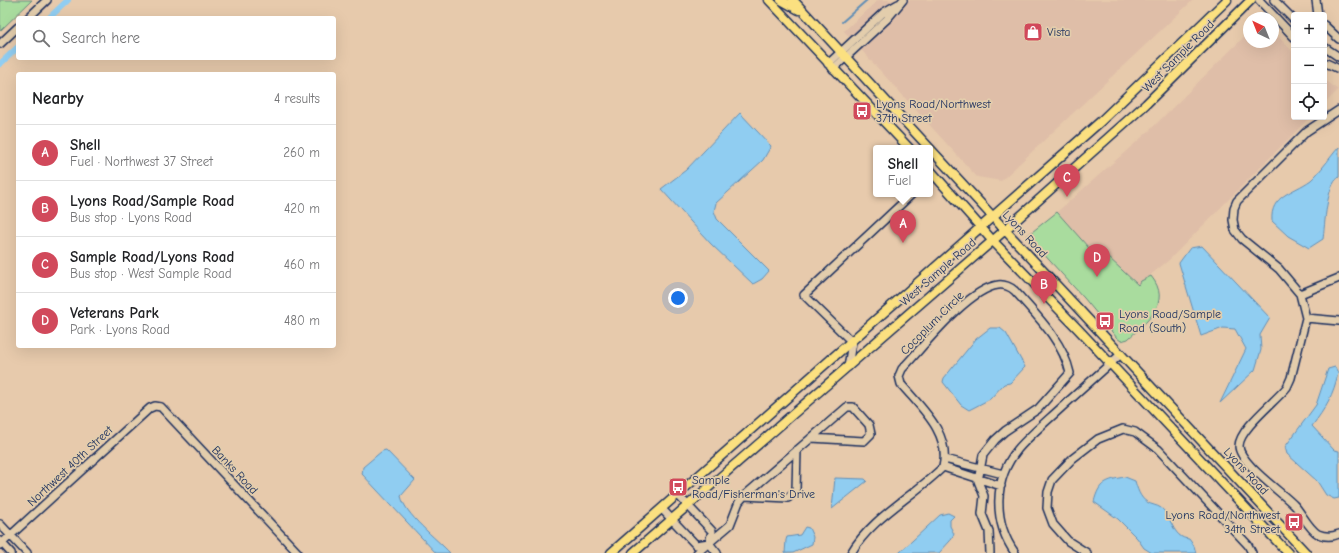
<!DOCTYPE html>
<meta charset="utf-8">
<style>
:root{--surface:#fff;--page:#f6f6f6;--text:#202124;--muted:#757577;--line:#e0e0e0;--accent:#d1495b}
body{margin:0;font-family:"Comic Neue",sans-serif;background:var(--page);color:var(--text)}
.controls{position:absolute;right:12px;top:12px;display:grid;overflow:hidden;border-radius:4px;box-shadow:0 4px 16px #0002}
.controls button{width:36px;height:36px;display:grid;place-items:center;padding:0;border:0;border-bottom:1px solid var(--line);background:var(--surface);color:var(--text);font:20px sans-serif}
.compass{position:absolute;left:1243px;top:12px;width:36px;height:36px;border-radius:50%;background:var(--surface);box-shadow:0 4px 16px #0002;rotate:317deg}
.you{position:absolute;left:678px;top:298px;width:14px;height:14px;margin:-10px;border:3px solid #fff;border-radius:50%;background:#1a73e8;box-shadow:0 0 0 6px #1a73e833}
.badge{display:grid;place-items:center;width:26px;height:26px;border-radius:50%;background:var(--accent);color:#fff;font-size:13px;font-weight:700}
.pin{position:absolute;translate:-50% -33px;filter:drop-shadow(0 1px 2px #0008)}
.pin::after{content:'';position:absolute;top:21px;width:14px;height:12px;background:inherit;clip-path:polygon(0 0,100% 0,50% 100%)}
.popup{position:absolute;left:873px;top:145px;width:60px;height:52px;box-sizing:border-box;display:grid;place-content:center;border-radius:4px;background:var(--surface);filter:drop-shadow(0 1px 3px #0005);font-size:13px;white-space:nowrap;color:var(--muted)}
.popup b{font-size:15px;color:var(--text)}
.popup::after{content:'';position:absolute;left:50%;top:100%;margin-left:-8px;border:8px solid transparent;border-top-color:var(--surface)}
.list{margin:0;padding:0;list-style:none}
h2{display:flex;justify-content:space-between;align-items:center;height:52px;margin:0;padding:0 16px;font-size:17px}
h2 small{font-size:13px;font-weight:400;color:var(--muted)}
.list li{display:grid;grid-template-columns:26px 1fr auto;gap:12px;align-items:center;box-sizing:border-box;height:56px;padding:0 16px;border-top:1px solid var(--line)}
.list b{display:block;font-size:15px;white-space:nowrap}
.list p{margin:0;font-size:13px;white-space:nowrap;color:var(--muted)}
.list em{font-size:13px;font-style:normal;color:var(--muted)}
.icon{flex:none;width:22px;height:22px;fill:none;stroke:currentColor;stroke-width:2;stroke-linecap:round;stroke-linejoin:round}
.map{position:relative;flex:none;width:1339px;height:553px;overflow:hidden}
.search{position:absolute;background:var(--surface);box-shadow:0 4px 16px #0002;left:16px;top:16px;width:320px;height:44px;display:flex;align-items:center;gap:10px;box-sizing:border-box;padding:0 14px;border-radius:4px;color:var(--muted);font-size:15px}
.panel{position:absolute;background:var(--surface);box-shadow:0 4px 16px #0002;left:16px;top:72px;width:320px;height:276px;border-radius:4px}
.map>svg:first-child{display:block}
</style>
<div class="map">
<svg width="1339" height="553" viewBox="0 0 1339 553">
<rect width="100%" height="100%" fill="#e7caac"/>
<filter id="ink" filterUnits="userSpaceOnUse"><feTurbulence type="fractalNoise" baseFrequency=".025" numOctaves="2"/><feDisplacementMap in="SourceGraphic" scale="8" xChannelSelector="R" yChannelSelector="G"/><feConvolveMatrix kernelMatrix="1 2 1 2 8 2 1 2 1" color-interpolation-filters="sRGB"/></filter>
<g filter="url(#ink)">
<!-- built -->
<path fill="#dfbea8" d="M878 0H1193L1001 181 977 177 844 31Z
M1273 31 1294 53V117H1310L1169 260 1138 285 1107 256H1096L1057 212 1149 131 1249 32V42H1273Z
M1324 79 1338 90 1324 104Z"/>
<!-- green -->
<path fill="#a9dc9e" stroke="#62867e" d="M0 0H32L0 31Z
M1057 212 1096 256H1107L1138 285 1141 281 1151 276C1173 303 1146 322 1128 339L1121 341 1117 338 1084 298 1027 236Z"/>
<!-- water -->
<path fill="#90cdf1" stroke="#618eb6" d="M740 113 771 146 763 160 716 203 714 211 717 219 769 271 762 279 753 284 711 244 661 189 686 170Z
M1339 147V177C1326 185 1325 225 1323 239L1309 248 1288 236 1272 221C1270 195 1293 193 1311 180 1321 171 1330 157 1339 147Z
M1202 246 1270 318 1260 335 1261 350 1255 370 1220 403 1246 349 1235 329 1223 328 1201 336 1179 263 1190 248Z
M990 328H1000L1006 333 1025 367 1010 383 1004 384 990 399 969 410 961 405 943 382 944 378 976 339Z
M1335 367 1338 373C1334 394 1325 409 1312 426L1334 450 1339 451V498L1334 499 1326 495 1317 481 1287 454 1285 447 1316 405 1328 369Z
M386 450 415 480 401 496C405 515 436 538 450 553H436L362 474 363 467 382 451Z
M1125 477 1135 481C1137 488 1140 498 1147 502 1151 505 1157 505 1161 508 1172 516 1172 538 1189 539L1194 546 1196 553H1152L1144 548 1137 538 1118 519 1094 502C1099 482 1106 480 1125 477Z
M835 478 865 479 867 481 832 509Z
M948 513 954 516 950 520V526L954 534 950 541 939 553H899L940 515Z
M805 527 809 528 813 537 812 544 793 553H785L786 540 787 537 800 535Z"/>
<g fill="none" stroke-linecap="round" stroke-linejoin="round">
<!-- stream -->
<path stroke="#618eb6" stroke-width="2" d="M842 22 867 0"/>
<!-- canal -->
<path stroke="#90cdf1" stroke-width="6" d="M49 18 68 0
M0 64 18 47"/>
<defs>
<path id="minor" d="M1259 0 1294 37
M1274 0 1294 20
M1316 0 1318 15
M28 18 47 0
M1324 25 1339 39
M0 44 18 27
M1324 47 1339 57
M1324 62 1339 69
M828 64 884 12 898 4
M833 69 887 19 903 0
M1339 110 1307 131 1237 201 1234 208 1233 220 1235 230 1242 239 1279 269 1300 294 1306 318 1339 321
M1300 294 1339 278
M1306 318 1291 378 1287 387C1276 401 1239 429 1239 446 1239 463 1283 493 1295 506 1302 514 1309 529 1318 534 1325 537 1332 537 1339 534
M848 367 852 342 804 295 912 194
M945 459 1003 474
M943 467 1001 486
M678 495 712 531 709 543
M744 496 788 498 796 490 797 450
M662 509 696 545 709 543
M0 524 27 553
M0 541 11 553
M709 543 717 553
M0 545 150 408 155 406 161 407 298 553
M697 553 730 525 739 502 744 496 847 407H853L869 425 871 434 864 441 811 438
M851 553C872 517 913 497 943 467 951 433 921 408 901 384L899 376 902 369C923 347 968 289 998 285 1004 284 1011 287 1015 291 1036 315 1063 341 1070 373L1038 409 1005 431 995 440 983 455 978 481 984 496 982 514 989 531 990 553
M1015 553C993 522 993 479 1018 449 1031 434 1048 420 1062 407 1082 389 1101 372 1121 354
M1087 553 1068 541 1053 524 1047 508 1048 492 1052 480 1072 459 1098 439 1123 429 1135 432 1158 449 1248 545 1252 553"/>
<path id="major" d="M769 0 909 148
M781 0 799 10
M793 0 1005 230 1306 553
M930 170 992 240 1078 329 1288 553
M611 553 1100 122 1227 0
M633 553 1005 230 1146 104 1251 0"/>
</defs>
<!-- minor casing -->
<use href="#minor" stroke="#1b2f5e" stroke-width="10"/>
<!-- major casing -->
<use href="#major" stroke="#1b2f5e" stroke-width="11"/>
<!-- minor -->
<use href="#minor" stroke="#e3cdac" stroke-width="7"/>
<!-- major -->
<use href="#major" stroke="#fbe080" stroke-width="8"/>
</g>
</g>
<!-- icons -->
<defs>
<symbol id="shop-square" viewBox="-11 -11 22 22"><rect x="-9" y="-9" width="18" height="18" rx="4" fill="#d1495b" stroke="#e3cdac"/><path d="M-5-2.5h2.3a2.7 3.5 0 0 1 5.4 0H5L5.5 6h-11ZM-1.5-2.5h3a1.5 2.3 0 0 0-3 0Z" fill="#fff"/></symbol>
<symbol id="bus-square" viewBox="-11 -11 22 22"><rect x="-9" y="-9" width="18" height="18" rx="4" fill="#d1495b" stroke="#e3cdac"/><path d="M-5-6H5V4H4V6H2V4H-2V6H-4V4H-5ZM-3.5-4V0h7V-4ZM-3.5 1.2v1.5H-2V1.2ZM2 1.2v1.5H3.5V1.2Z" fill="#fff"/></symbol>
</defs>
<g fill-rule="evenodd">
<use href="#shop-square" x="1022" y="21" width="22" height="22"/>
<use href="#bus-square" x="851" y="100" width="22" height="22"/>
<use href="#bus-square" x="1094" y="310" width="22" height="22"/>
<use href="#bus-square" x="667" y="476" width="22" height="22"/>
<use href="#bus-square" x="1283" y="511" width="22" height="22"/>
</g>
<g text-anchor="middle" stroke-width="3.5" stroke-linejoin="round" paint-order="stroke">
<!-- poi labels -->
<g font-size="12" fill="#1b2f5e" stroke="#e3cdac" text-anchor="start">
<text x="1047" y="36">Vista</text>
<text x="876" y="108">Lyons Road/Northwest<tspan x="876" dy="14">37th Street</tspan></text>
<text x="1119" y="318">Lyons Road/Sample<tspan x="1119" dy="14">Road (South)</tspan></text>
<text x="692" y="484">Sample<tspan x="692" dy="14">Road/Fisherman's Drive</tspan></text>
<text x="1280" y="519" text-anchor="end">Lyons Road/Northwest<tspan x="1280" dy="14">34th Street</tspan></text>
</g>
<!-- street labels -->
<g font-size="12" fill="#1b2f5e" stroke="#e3cdac">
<text transform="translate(1178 56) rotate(-45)" y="4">West Sample Road</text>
<text transform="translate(1025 234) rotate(47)" y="4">Lyons Road</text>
<text transform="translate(938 272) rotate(-41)" y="4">West Sample Road</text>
<text transform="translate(932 323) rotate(-45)" y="4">Cocoplum Circle</text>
<text transform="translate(70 466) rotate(-43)" y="4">Northwest 40th Street</text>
<text transform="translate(235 470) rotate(47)" y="4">Banks Road</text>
<text transform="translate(1246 471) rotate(47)" y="4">Lyons Road</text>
</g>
</g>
</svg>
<div class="controls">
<button>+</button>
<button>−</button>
<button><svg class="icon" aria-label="locate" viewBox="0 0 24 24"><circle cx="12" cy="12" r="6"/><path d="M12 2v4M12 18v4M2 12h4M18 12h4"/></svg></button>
</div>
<svg class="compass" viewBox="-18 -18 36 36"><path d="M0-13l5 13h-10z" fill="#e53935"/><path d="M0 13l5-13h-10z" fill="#757577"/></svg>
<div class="you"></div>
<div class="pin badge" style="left:903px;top:243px">A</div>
<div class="popup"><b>Shell</b>Fuel</div>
<div class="pin badge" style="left:1044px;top:304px">B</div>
<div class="pin badge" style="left:1067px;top:197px">C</div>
<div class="pin badge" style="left:1097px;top:277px">D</div>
<div class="search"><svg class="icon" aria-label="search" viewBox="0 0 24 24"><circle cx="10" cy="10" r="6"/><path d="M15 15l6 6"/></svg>Search here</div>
<section class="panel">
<h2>Nearby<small>4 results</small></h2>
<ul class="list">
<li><span class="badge">A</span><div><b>Shell</b><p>Fuel · Northwest 37 Street</p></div><em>260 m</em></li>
<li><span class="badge">B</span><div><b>Lyons Road/Sample Road</b><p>Bus stop · Lyons Road</p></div><em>420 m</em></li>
<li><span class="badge">C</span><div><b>Sample Road/Lyons Road</b><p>Bus stop · West Sample Road</p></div><em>460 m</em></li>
<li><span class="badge">D</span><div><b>Veterans Park</b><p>Park · Lyons Road</p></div><em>480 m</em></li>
</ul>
</section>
</div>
